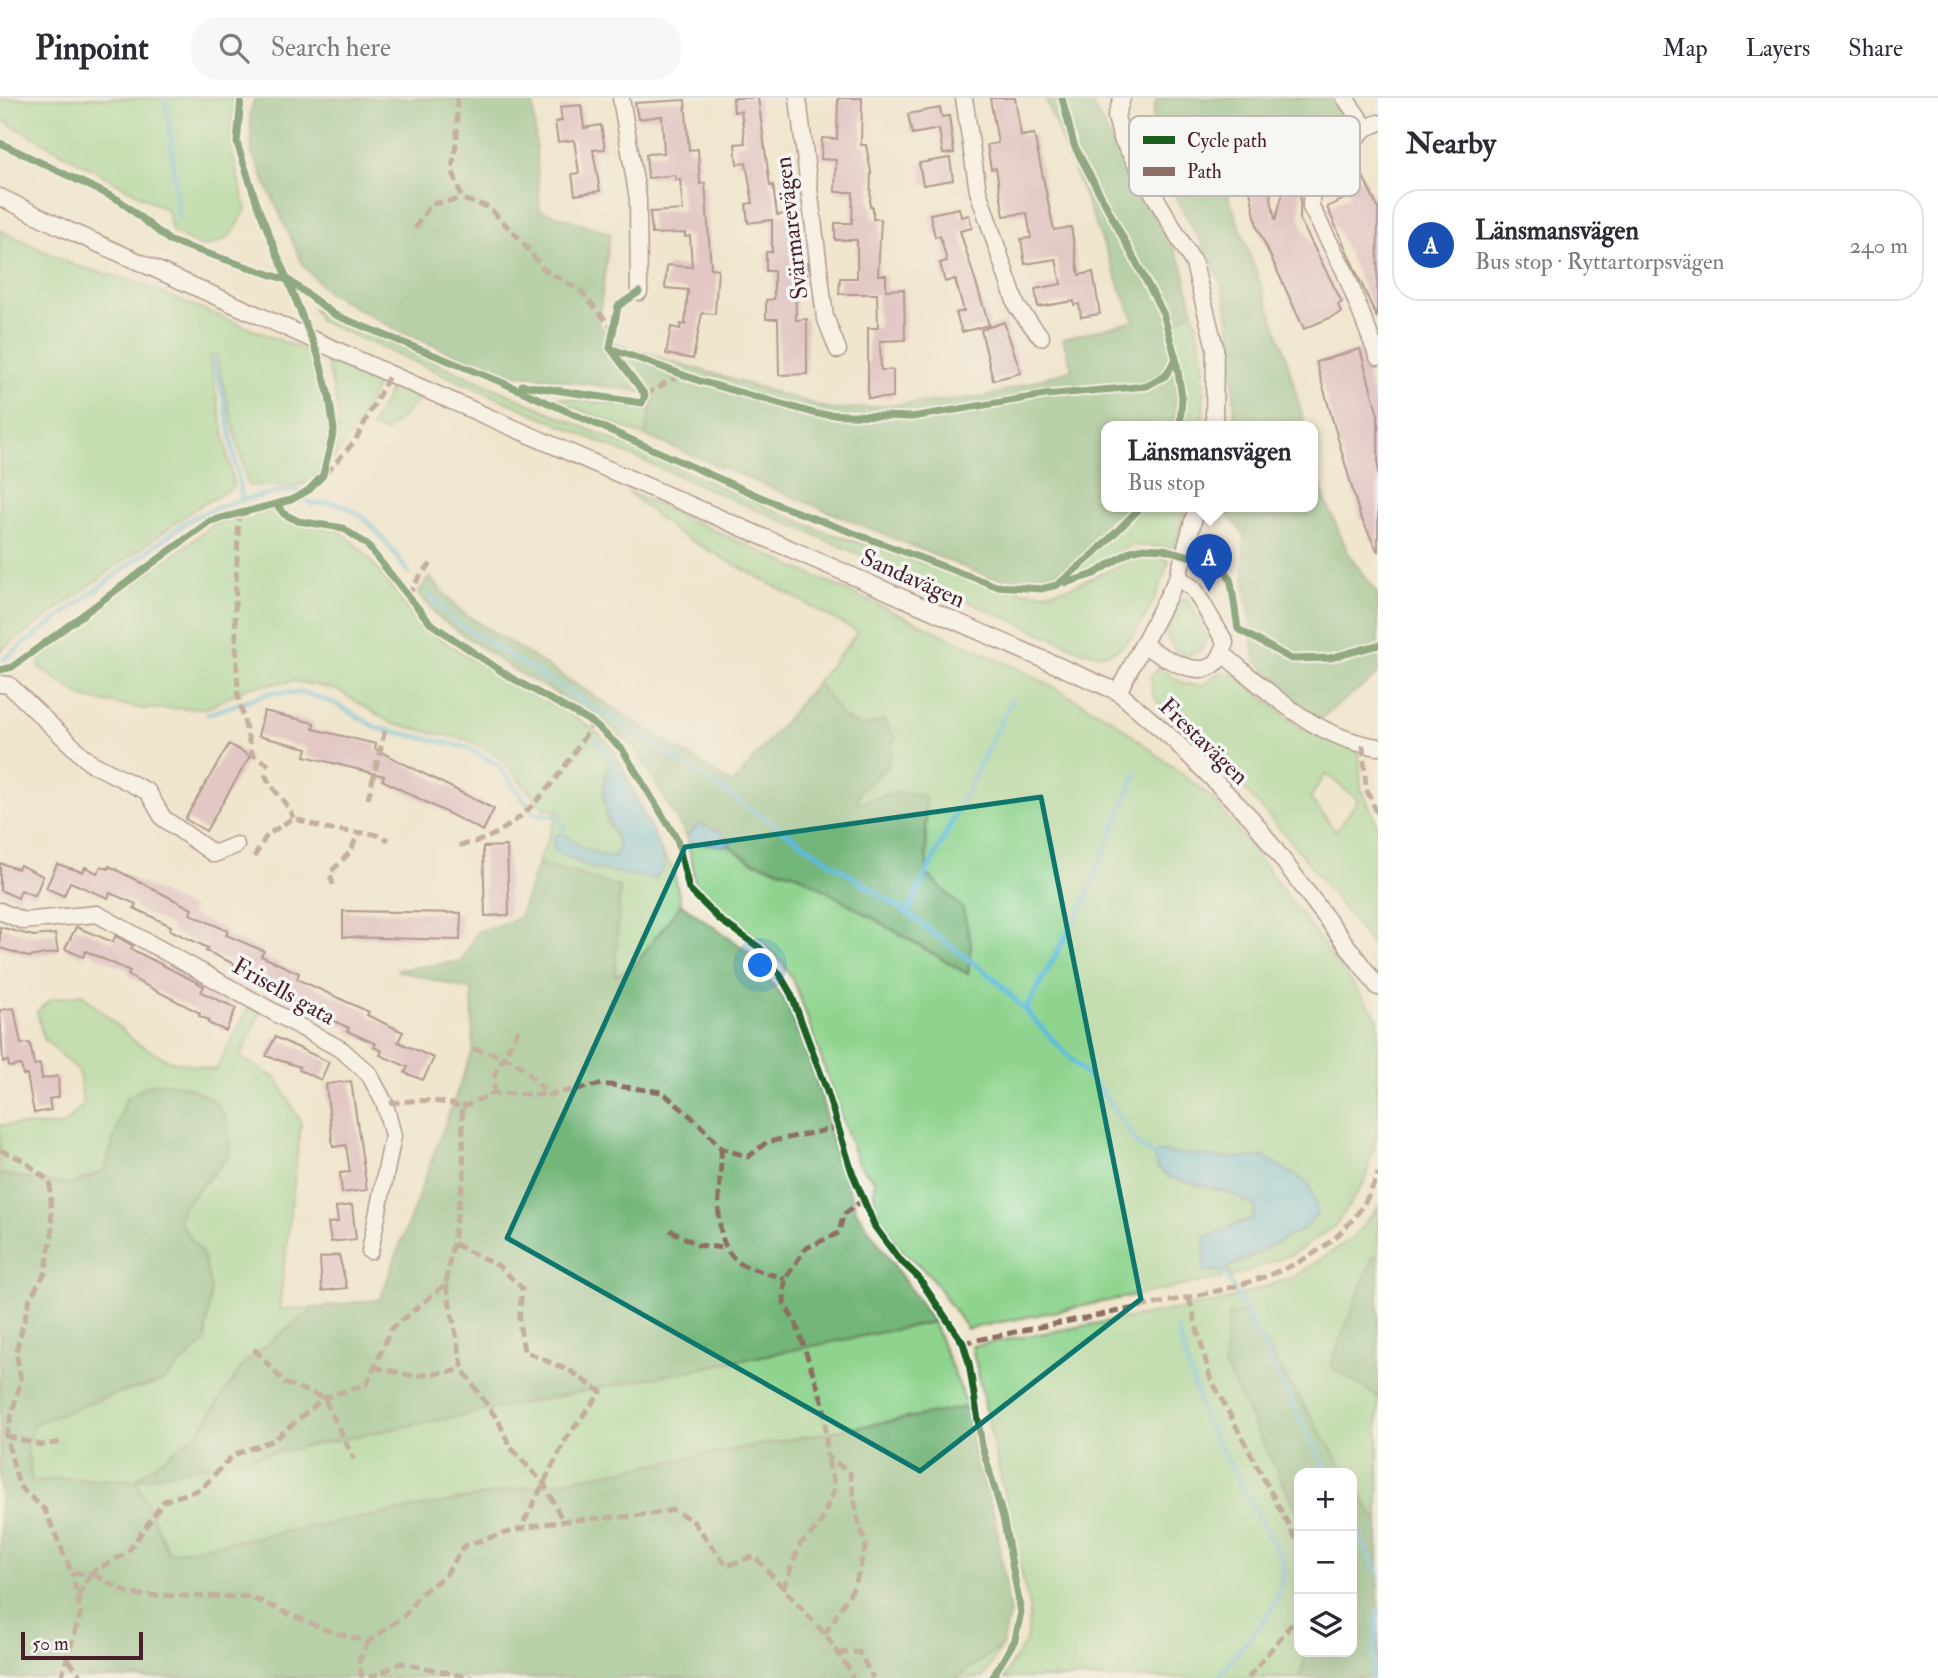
<!DOCTYPE html>
<meta charset="utf-8">
<style>
:root{--surface:#fff;--page:#f7f7f7;--text:#2b2b33;--muted:#7c7c81;--line:#e1e1e2;--accent:#d1495b}
body{margin:0;font-family:"IM FELL Double Pica",serif;background:var(--page);color:var(--text)}
.controls{position:absolute;right:21px;bottom:21px;display:grid;overflow:hidden;border-radius:14px;box-shadow:0 7px 28px #0002}
.controls button{width:63px;height:63px;display:grid;place-items:center;padding:0;border:0;border-bottom:2px solid var(--line);background:var(--surface);color:var(--text);font:35px sans-serif}
.scale{position:absolute;left:21px;bottom:18px;width:122px;box-sizing:border-box;padding-left:7px;border:4px solid #4a1f2b;border-top:0;font-size:19px;line-height:24px;white-space:nowrap;color:#4a1f2b;-webkit-text-stroke:5px #f6f6f2;paint-order:stroke}
.you{position:absolute;left:761px;top:868px;width:24px;height:24px;margin:-18px;border:5px solid #fff;border-radius:50%;background:#1a73e8;box-shadow:0 0 0 10px #1a73e833}
.badge{display:grid;place-items:center;width:46px;height:46px;border-radius:50%;background:var(--accent);color:#fff;font-size:23px;font-weight:700}
.pin{position:absolute;translate:-50% -58px;filter:drop-shadow(0 2px 4px #0008)}
.pin::after{content:'';position:absolute;top:37px;width:24px;height:21px;background:inherit;clip-path:polygon(0 0,100% 0,50% 100%)}
.popup{position:absolute;left:1101px;top:323px;width:217px;height:91px;box-sizing:border-box;display:grid;place-content:center;border-radius:14px;background:var(--surface);filter:drop-shadow(0 2px 5px #0005);font-size:23px;white-space:nowrap;color:var(--muted)}
.popup b{font-size:26px;color:var(--text)}
.popup::after{content:'';position:absolute;left:50%;top:100%;margin-left:-14px;border:14px solid transparent;border-top-color:var(--surface)}
.list{margin:0;padding:0;list-style:none}
h2{display:flex;justify-content:space-between;align-items:center;height:91px;margin:0;padding:0 28px;font-size:30px}
h2 small{font-size:23px;font-weight:400;color:var(--muted)}
.list li{display:grid;grid-template-columns:46px 1fr auto;gap:21px;align-items:center;box-sizing:border-box;height:112px;margin:0 14px 14px;padding:0 14px;border:2px solid var(--line);border-radius:28px}
.list b{display:block;font-size:26px;white-space:nowrap}
.list p{margin:0;font-size:23px;white-space:nowrap;color:var(--muted)}
.list em{font-size:23px;font-style:normal;color:var(--muted)}
.icon{flex:none;width:38px;height:38px;fill:none;stroke:currentColor;stroke-width:2;stroke-linecap:round;stroke-linejoin:round}
.map{position:relative;flex:none;width:1378px;height:1580px;overflow:hidden}
header{display:flex;align-items:center;gap:42px;box-sizing:border-box;height:98px;padding:0 35px;background:var(--surface);border-bottom:2px solid var(--line)}
header strong{font-size:33px}
nav{display:flex;gap:38px;margin-inline-start:auto;font-size:24px}
.search{width:490px;height:63px;background:var(--page);display:flex;align-items:center;gap:18px;box-sizing:border-box;padding:0 24px;border-radius:28px;color:var(--muted);font-size:26px}
main{display:flex}
aside{flex:1;background:var(--surface)}
.map>svg:first-child{display:block}
</style>
<header>
<strong>Pinpoint</strong>
<div class="search"><svg class="icon" aria-label="search" viewBox="0 0 24 24"><circle cx="10" cy="10" r="6"/><path d="M15 15l6 6"/></svg>Search here</div>
<nav><a>Map</a><a>Layers</a><a>Share</a></nav>
</header>
<main>
<div class="map">
<svg width="1378" height="1580" viewBox="0 0 1378 1580">
<rect width="100%" height="100%" fill="#f6f6f2"/>
<filter id="ink" filterUnits="userSpaceOnUse"><feTurbulence type="fractalNoise" baseFrequency=".0143" numOctaves="2"/><feDisplacementMap in="SourceGraphic" scale="14" xChannelSelector="R" yChannelSelector="G"/><feConvolveMatrix kernelMatrix="1 2 1 2 8 2 1 2 1" color-interpolation-filters="sRGB"/></filter>
<filter id="wash" filterUnits="userSpaceOnUse"><feTurbulence type="fractalNoise" baseFrequency=".00686" numOctaves="4" result="noise"/><feDisplacementMap in="SourceGraphic" scale="28" xChannelSelector="R" yChannelSelector="G"/><feGaussianBlur stdDeviation="1.57" result="paint"/><feColorMatrix in="noise" values="0 0 0 0 0 0 0 0 0 0 0 0 0 0 0 0 0 1.4 0 .05"/><feComposite in="paint" operator="in"/></filter>
<g filter="url(#wash)">
<rect width="100%" height="100%" fill="#f0e6cd"/>
<!-- green -->
<path fill="#8fd48e" stroke="#6c7a5c" stroke-width="2" fill-rule="evenodd" d="M0 0H234L230 47 246 111C233 137 230 144 200 149L172 133 167 112 0 21Z
M0 132 73 167 132 183 309 254C319 284 347 366 307 385 296 390 262 387 248 388L216 257 209 258 234 389 196 410 0 553Z
M313 211 819 432 1002 491 1044 495 1070 489 1115 470 1136 453 1150 454 1169 462C1161 489 1138 550 1105 556 1099 557 1090 554 1083 553L320 223Z
M1193 212 1204 265 1203 328H1174L1177 318 1169 228Z
M324 257 380 281 357 328 333 362C343 316 337 301 324 257Z
M392 288 420 301 386 334 371 329Z
M545 298 651 311 645 338Z
M627 393 1019 571 1110 620 1210 698 1265 768 1378 920V1032L1365 1083 1336 1127 1293 1156 1232 1179 1226 1171 1306 1130 1264 1059 1224 1060 1172 1080 1230 1095 1256 1109 1252 1121 1233 1126 1204 1174 1222 1172V1180L967 1231 929 1176 899 1150 874 1108V1082L858 1066 796 888 784 867 764 846 724 816 696 790 688 744 729 748 751 763 799 777 968 876 971 845 963 811 927 776 925 699 900 694 857 706 859 693 888 668 862 629 842 619 817 584 858 534 677 435Z
M1132 408H1186L1174 450 1130 447 1095 472 1041 485 1081 460Z
M276 411C301 438 323 421 343 436 374 458 391 494 416 521 434 540 478 564 501 579 536 601 606 625 620 665L610 662 605 719 620 749 613 760 593 755 573 744 555 753 665 768 661 753 673 771 681 806 632 872 614 877 620 789 538 765 559 713 543 710 499 658 468 642 393 626 337 592 294 583 247 589 208 610 145 611 84 600 39 569 42 554 215 426Z
M1181 500H1187L1207 540 1201 553 1185 558 1174 551 1166 536Z
M1158 570 1185 586 1202 588 1219 574 1237 578 1300 630 1359 654 1361 690 1378 728V855L1296 749 1239 685 1166 616 1153 597 1151 578ZM1326 676 1358 702 1336 733 1310 700Z
M82 896 138 946 168 962 216 972 249 908 260 915 240 959 277 981 301 1025 279 1211 315 1210 246 1263 198 1335 137 1381 933 1224 968 1309 169 1455 135 1382 56 1380 32 1385 27 1351 34 1326 114 1296 162 1284 203 1157 179 1124 183 1108 229 1058 126 1000 105 1072 69 1087 0 1076V1027L62 1028 83 1007 79 974 43 940 37 913 52 901Z
M1378 1109V1580H1003L1026 1543 1030 1514 972 1248 1222 1203 1292 1180 1355 1138ZM1299 1375H1352V1554H1299Z
M1002 1548 983 1580H955Z"/>
<!-- forest -->
<path fill="#73b679" stroke="#5e6a52" stroke-width="2" d="M255 0H533L540 112 610 135 598 227 619 247 833 312 985 299 1072 271 1063 241 1134 223 1045 0H1088L1182 166 1193 212 1169 228 1178 290 1174 328H1106V408H1132L1081 460 1041 485 988 479 645 338 654 295 498 274 397 232 327 194 303 167 252 55 250 15Z
M1157 0H1333L1352 25 1339 34 1293 19 1209 36 1220 75 1283 248 1305 328H1233L1235 313C1231 273 1234 227 1222 189 1204 133 1134 60 1157 0Z
M1312 355 1325 401 1349 457 1378 497V576L1317 623 1255 561 1244 477V436L1222 411V408H1312Z
M429 479 462 514 733 686 817 584 842 619 862 629 884 622 895 639 888 668 859 693 857 705 900 694 925 698 927 776 963 811 971 845 968 876 799 777 751 763 729 748 730 743 699 726 687 739 635 650 599 620 514 572 439 520 418 495Z
M538 765 620 789 615 877 632 871 681 806 749 854 788 907 821 996 830 1037 857 1114 933 1224 136 1382 168 1455 968 1309 975 1352 996 1425 1010 1515 1002 1548 955 1580H5L0 1574V1076L69 1087 105 1072 126 1000C134 996 142 990 150 987 172 980 206 993 220 1010 229 1023 230 1043 229 1058L183 1108 179 1124 203 1157 211 1191 205 1244 162 1284 114 1296 34 1326 27 1351 32 1385 56 1380 135 1382 198 1335 246 1263 315 1210 380 1201 473 951 472 892 396 872 461 863 477 834 519 820Z
M1373 1158 1378 1160V1299L1330 1269Z
M1246 1215 1346 1375H1299V1417L1224 1267 1229 1217Z
M1352 1385 1378 1424V1580H1300L1306 1554H1352Z"/>
<!-- water -->
<path fill="#5fbbdd" stroke="#546d84" stroke-width="2" d="M610 661 620 665 661 753 665 768 655 781 594 771 555 753 553 744 556 737 563 734C578 749 593 755 613 760L620 749C606 718 597 696 610 661Z
M699 726 721 733 730 744 729 748 688 744 687 739Z
M1161 1054 1224 1060 1264 1059 1309 1086 1318 1114 1306 1130 1224 1172 1204 1174 1205 1139 1251 1121 1256 1109 1230 1095 1172 1080 1158 1071 1153 1057Z"/>
<g fill="none" stroke-linecap="round" stroke-linejoin="round">
<!-- stream -->
<path stroke="#5fbbdd" stroke-width="5" d="M166 0 179 120
M213 262 224 301 242 401
M428 496 457 525 665 654 907 815 996 882 1102 993 1139 1048 1153 1057
M4 561 186 424C223 404 255 398 296 391L311 406C318 406 326 404 333 405 365 409 390 450 408 474
M208 616 273 594 304 595 334 605 377 630 466 649 498 667 534 715 556 718 564 728 563 734
M597 641 610 661
M907 815 1011 603
M1026 911 1083 807 1136 676
M1224 1172 1328 1375
M1177 1230 1204 1320 1284 1464C1282 1521 1246 1536 1218 1580
M1352 1423 1378 1475
M1371 1580 1378 1511"/>
</g>
<g id="blocks">
<!-- building -->
<path fill="#d1a3ba" d="M733 0H758L770 88 773 87 777 117 798 115 799 133H793V165H807V182H795L796 222 807 221V276L779 277 778 221H766V202L774 201V173H766V154H772V122L748 125 746 106 753 105 746 65 737 66 735 46 745 45 741 13 734 14Z
M838 0H862L861 47H866L871 74 870 109H873V121H881L878 177H886V192L904 191 905 242 880 243 881 272H893V300H868V230H878L877 196H839L840 180H857V142H835V125H852L853 94H835L836 62 821 61 822 40 837 41Z
M990 0H1015L1021 38 1034 36 1054 132 1071 129 1079 177 1093 174 1100 216 1081 219 1079 206 1074 207V203L1038 209 1035 191 1061 186 1056 161 1025 166 1021 141 1031 140 1027 115 1004 118 996 70 991 71 987 47 998 45Z
M685 2 689 52 698 51 700 86 705 85 711 170 718 171 715 216 702 215 693 261 666 256 671 229 680 231 681 226 685 227 688 192 665 190 667 167 692 169 690 138 685 139V135L652 136 650 114 683 112 680 81 676 82 675 77 648 80 646 56 664 55 662 18 638 21 635 5Z
M581 7 584 30 601 27 605 51 593 52 600 93 575 97 572 76 579 75 574 42 558 44 555 24 562 23 560 9Z
M940 10 942 19 949 18 954 55 943 56 939 31 912 36 908 16Z
M1288 31 1316 55 1306 67 1301 58 1300 122 1342 204 1338 206 1341 215 1304 231 1257 129 1242 50 1262 47 1275 123 1296 49Z
M950 60 953 82 923 87 919 65Z
M1363 78 1378 110 1377 220 1327 109 1350 98 1345 87Z
M959 110 961 119 969 117 972 130 960 133 989 227 962 234 956 215 964 213 955 181 945 184 940 165 947 163 940 138 935 139 930 116Z
M1004 224 1021 275 993 282 981 232Z
M1360 251 1378 317V454L1360 418 1316 264Z
M264 613 314 625 313 631 376 646 375 651 494 711 483 733 382 682 384 678 305 658 307 650 258 638Z
M229 646 250 658 206 733 185 721Z
M507 748 509 817 485 818 483 749Z
M0 765 18 771 20 767 43 778 35 798 21 792 18 800 0 792Z
M57 766 83 774 85 769 97 775 101 768 108 771 109 768 192 811 190 816 228 833 226 837 264 853 261 858 299 875 297 881 369 914 367 917 403 934 398 944 434 960 423 982 405 975 408 969 380 957 382 953 374 949 376 946 347 933 349 930 277 896 279 893 272 887 241 874 243 870 206 853 208 850 170 832 171 828 134 810 136 806 110 795 108 800 70 784 64 798 46 790Z
M343 813 461 815 460 842 343 839Z
M0 829 33 838 55 836 58 854 29 859 0 850Z
M76 829 113 844 115 838 119 840 133 848 131 851 204 888 201 894 236 910 226 933 208 925 209 922 199 918 200 915 139 884 128 877 130 873 86 853 83 859 65 851Z
M14 910 21 946 30 945 34 967 40 966 42 981 58 978 59 999 49 1001 51 1012 34 1015 27 977H23L21 967 9 969 8 963 3 964 0 912Z
M275 939 329 964 321 982 299 972 300 969 266 958Z
M351 983 367 1092 342 1095 340 1075 350 1074 346 1047 333 1049 326 986Z
M352 1107 356 1141 331 1144 328 1125 338 1124 336 1109Z
M339 1157 347 1190 322 1193 320 1160Z"/>
</g>
</g>
<g filter="url(#ink)">
<use href="#blocks" fill-opacity="0" stroke="#633d43" stroke-width="2"/>
<g fill="none" stroke-linecap="round" stroke-linejoin="round">
<defs>
<path id="minor" d="M621 0 638 101 639 194
M798 0 825 219 838 252
M964 0 978 93 1017 209 1041 239
M1122 0 1116 19 1122 41 1194 166 1215 250 1214 328
M1345 0 1366 30
M1378 25 1366 30 1312 80 1311 109 1345 174 1378 259
M0 99 63 130 390 276 1118 594 1174 642 1252 721 1378 889
M1145 548C1169 563 1217 593 1225 544L1194 491 1178 479
M1223 556C1270 595 1315 640 1378 649
M0 586 9 587 89 664 148 694 163 720 214 756 236 747
M1118 594 1178 479 1197 408
M0 813 23 823 97 816 342 952 369 976 385 1006 393 1038 370 1153"/>
</defs>
<!-- minor casing -->
<use href="#minor" stroke="#633d43" stroke-width="19"/>
<!-- minor -->
<use href="#minor" stroke="#fff" stroke-width="16"/>
<!-- quiet -->
<path stroke="#8d6e63" stroke-width="5" stroke-dasharray="10 5" stroke-linecap="butt" d="M457 0V40L452 71 462 101 488 109 521 142 543 171 581 193 613 231
M415 130 431 106 462 101
M645 297 679 277
M326 375 355 343 390 276
M239 413 235 513 238 597 252 656 270 668
M408 498 421 476 431 466
M1363 647 1366 691 1378 717
M265 676C272 694 287 702 293 720
M368 701 386 628
M459 747C520 741 563 673 593 625
M254 759 267 737 293 720 326 731 374 736 389 742
M333 787 330 775 351 753 358 734
M473 951C517 960 519 964 548 997L603 986 662 994 695 1022 721 1050 748 1059 767 1044 837 1030
M494 995 495 975 519 931
M462 1009 494 995 548 997
M721 1050C723 1085 706 1147 743 1167 756 1173 772 1176 785 1181
M0 1052 23 1062 50 1084 52 1136 45 1175 30 1200 16 1254 21 1282 6 1338 19 1388 45 1412 72 1475H91L127 1455 164 1403 201 1391 233 1357 274 1342 324 1300 367 1286 391 1231 446 1186 464 1076 462 1009C435 1000 413 1002 385 1006
M670 1132 698 1147 724 1150
M454 1146 499 1168 522 1190 519 1223 524 1253 572 1274 601 1294 567 1339 521 1430
M446 1186 463 1272 499 1324 510 1349 544 1386 563 1423
M1189 1200 1210 1279 1299 1447
M963 1245C1019 1233 1074 1222 1130 1211 1222 1192 1344 1178 1378 1075
M254 1251 285 1285 324 1300 354 1361
M374 1269 414 1278 463 1272
M6 1338 41 1347 64 1344
M783 1491 800 1446 819 1429 835 1389 827 1358
M78 1498 91 1475 132 1497 250 1499 326 1532 368 1544 405 1517 420 1496 445 1478 464 1448C497 1437 530 1427 565 1423 601 1419 637 1420 673 1412L692 1422 727 1468 754 1458 825 1536 851 1574 852 1580
M825 1536 855 1487 866 1447 857 1418 850 1375 827 1358 824 1308 797 1228 784 1205 785 1181 806 1150 839 1135 843 1117 864 1101
M838 1555 859 1554 873 1580
M68 1562 83 1580
M61 1580 81 1514 72 1475
M362 1580 359 1563 368 1544
M369 1580 401 1565 473 1580
M1248 1580 1299 1517"/>
<defs>
<path id="cycleway" d="M1062 0 1074 47 1163 215 1176 261 1182 299 1180 328
M0 45 119 102 170 143 290 183 335 217 501 284 781 408 996 488 1041 491 1057 487 1094 456 1142 408
M610 250 700 283 817 316 912 319 1045 297 1147 288 1165 278 1176 261
M522 287 642 305 645 297 610 250 618 208 639 194
M277 407 284 416 298 423 343 430 367 447 430 525 510 579 593 625 622 651 677 741 689 791 720 822 760 850 780 877 791 896 826 990 852 1074 875 1129 898 1160 918 1179 963 1245 969 1265 982 1348 1003 1419 1021 1514 1015 1542 992 1580
M1066 485 1094 476 1131 453 1144 450 1163 451 1204 462 1226 473 1231 484 1238 531 1291 561 1330 560 1378 547
M0 572 12 569 210 423 291 402 309 392 323 377 334 332 329 298 318 257 258 109 237 45 241 0"/>
</defs>
<!-- cycleway casing -->
<use href="#cycleway" stroke="#f6f6f2" stroke-width="11"/>
<!-- cycleway -->
<use href="#cycleway" stroke="#1b5e20" stroke-width="7"/>
</g>
</g>
<!-- marked area -->
<path d="M0 0H1378V1580H0ZM1041 699 1141 1201 920 1373 507 1140 685 749Z" fill="#f0e6cd" fill-opacity=".55" fill-rule="evenodd"/>
<path fill="none" stroke="#0f766e" stroke-width="5" stroke-linejoin="round" d="M1041 699 1141 1201 920 1373 507 1140 685 749Z"/>
<g text-anchor="middle" stroke-width="7" stroke-linejoin="round" paint-order="stroke">
<!-- street labels -->
<g font-size="24" fill="#4a1f2b" stroke="#f6f6f2">
<text transform="translate(791 130) rotate(-97)" y="8">Svärmarevägen</text>
<text transform="translate(913 480) rotate(24)" y="8">Sandavägen</text>
<text transform="translate(1204 643) rotate(44)" y="8">Frestavägen</text>
<text transform="translate(284 893) rotate(29)" y="8">Frisells gata</text>
</g>
</g>
<!-- legend -->
<rect x="1129" y="18" width="231" height="80" rx="10" fill="#f6f6f2" stroke="#c2b6b6" stroke-width="2"/>
<rect x="1143" y="38" width="32" height="8" fill="#1b5e20"/>
<rect x="1143" y="69" width="32" height="9" fill="#8d6e63"/>
<g font-size="19" fill="#4a1f2b">
<text x="1187" y="49">Cycle path</text>
<text x="1187" y="80">Path</text>
</g>
</svg>
<div class="controls">
<button>+</button>
<button>−</button>
<button><svg class="icon" aria-label="layers" viewBox="0 0 24 24"><path d="M12 4l9 5-9 5-9-5zM3 14l9 5 9-5"/></svg></button>
</div>
<div class="scale">50 m</div>
<div class="you"></div>
<div class="pin badge" style="left:1209px;top:494px;background:#1a4fb4">A</div>
<div class="popup"><b>Länsmansvägen</b>Bus stop</div>
</div>
<aside>
<h2>Nearby<small></small></h2>
<ul class="list">
<li><span class="badge" style="background:#1a4fb4">A</span><div><b>Länsmansvägen</b><p>Bus stop · Ryttartorpsvägen</p></div><em>240 m</em></li>
</ul>
</aside>
</main>
